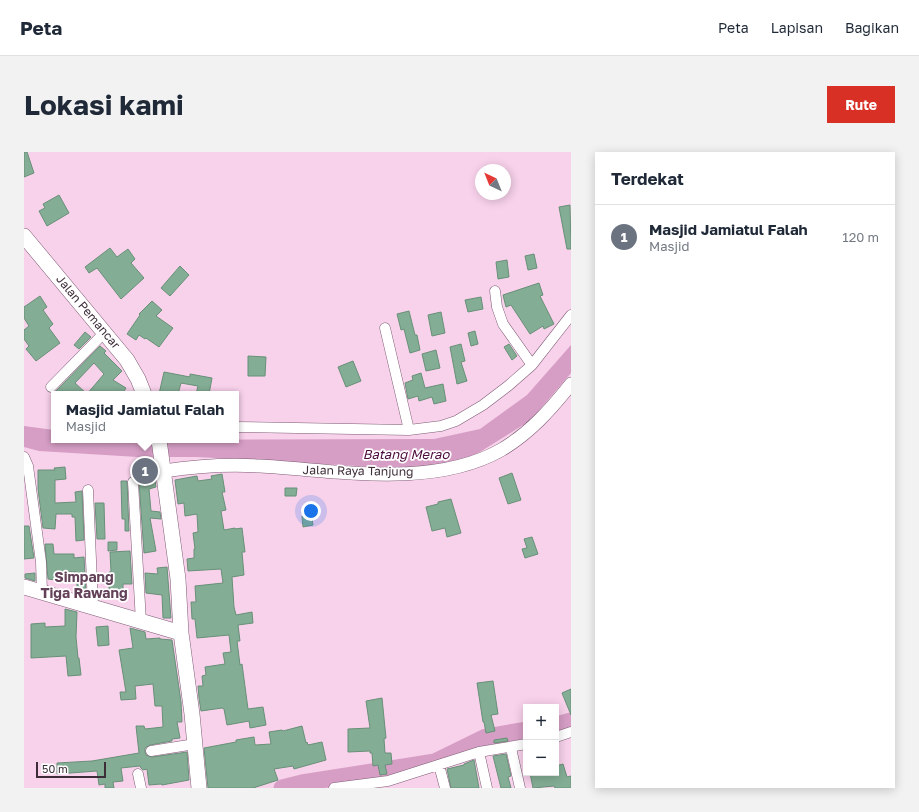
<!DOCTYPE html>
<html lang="id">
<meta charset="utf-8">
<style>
:root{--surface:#fff;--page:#f2f2f3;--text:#1f2937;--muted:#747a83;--line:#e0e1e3;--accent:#d93025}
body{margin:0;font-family:"Golos Text",sans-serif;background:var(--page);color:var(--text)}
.controls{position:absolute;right:12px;bottom:12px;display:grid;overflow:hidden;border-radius:0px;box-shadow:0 2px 10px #0003}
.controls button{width:36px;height:36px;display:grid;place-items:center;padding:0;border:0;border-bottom:1px solid var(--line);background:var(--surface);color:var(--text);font:20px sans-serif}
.compass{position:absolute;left:451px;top:12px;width:36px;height:36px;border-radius:50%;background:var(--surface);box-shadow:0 2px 10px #0003;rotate:317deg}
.scale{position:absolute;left:12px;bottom:10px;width:70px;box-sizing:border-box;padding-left:4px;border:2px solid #3d2d38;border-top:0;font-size:11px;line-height:14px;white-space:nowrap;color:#3d2d38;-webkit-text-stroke:3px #fff;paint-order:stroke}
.you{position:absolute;left:287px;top:359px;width:14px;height:14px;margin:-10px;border:3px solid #fff;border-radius:50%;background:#1a73e8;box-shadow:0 0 0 6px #1a73e833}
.badge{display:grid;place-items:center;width:26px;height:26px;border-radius:50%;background:var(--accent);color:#fff;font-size:13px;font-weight:700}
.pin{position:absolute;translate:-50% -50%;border:2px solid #fff;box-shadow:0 1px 4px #0006}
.popup{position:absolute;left:27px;top:239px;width:188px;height:52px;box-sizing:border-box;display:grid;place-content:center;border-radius:0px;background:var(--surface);filter:drop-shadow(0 1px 3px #0005);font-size:13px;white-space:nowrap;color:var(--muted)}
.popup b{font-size:15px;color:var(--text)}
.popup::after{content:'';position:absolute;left:50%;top:100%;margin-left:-8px;border:8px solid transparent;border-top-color:var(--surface)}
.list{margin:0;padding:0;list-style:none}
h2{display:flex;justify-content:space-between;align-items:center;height:52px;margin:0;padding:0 16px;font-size:17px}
h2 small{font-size:13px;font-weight:400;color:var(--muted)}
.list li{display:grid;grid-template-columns:26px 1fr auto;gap:12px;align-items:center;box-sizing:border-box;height:64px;padding:0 16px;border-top:1px solid var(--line)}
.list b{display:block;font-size:15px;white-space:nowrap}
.list p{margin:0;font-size:13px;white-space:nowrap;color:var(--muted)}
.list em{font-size:13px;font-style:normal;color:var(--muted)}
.map{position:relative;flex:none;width:547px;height:636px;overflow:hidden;border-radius:0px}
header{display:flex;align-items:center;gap:24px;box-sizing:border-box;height:56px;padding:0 20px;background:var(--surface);border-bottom:1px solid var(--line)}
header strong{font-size:19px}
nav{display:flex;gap:22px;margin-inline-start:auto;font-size:14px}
.intro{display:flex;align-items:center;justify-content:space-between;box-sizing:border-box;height:96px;padding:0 24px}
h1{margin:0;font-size:28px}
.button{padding:10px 18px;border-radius:0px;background:var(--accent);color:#fff;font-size:14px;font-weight:700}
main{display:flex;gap:24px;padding:0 24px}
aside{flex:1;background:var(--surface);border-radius:0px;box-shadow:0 2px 10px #0003}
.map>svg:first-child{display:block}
</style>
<header>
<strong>Peta</strong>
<nav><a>Peta</a><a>Lapisan</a><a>Bagikan</a></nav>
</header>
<div class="intro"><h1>Lokasi kami</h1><a class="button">Rute</a></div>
<main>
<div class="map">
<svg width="547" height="636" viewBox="0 0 547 636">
<rect width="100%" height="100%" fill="#f8d1eb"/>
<!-- water -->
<path fill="#d69ec5" d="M547 193V221L507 268 451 303 425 312 387 317 173 305H114L15 299 0 295V274L30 278V288L410 287 456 277 503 243Z"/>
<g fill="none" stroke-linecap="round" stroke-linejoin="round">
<!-- river -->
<path stroke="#d69ec5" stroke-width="17" d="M532 573 547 569
M258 636 278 631 411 610 462 585 502 578"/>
</g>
<!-- building -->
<path fill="#84ad95" stroke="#689078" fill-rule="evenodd" d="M0 0H3L10 21 0 25Z
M35 43 45 61 23 74 15 59 21 56 19 52Z
M546 53 547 97H543L535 55Z
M86 96 93 105 104 97 111 107 107 111 120 126 97 147 73 116 65 121 61 115Z
M510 102 513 116 504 118 501 104Z
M483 108 485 125 474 127 472 110Z
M156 114 165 123 146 144 137 136Z
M515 131 519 143 516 144 530 172 520 177 519 174 506 182 487 153 482 155 479 143Z
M16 144 23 155 19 158 29 172 25 176 36 191 12 209 2 197 5 194 0 187V178L5 174 0 166V155Z
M457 145 459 157 444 160 441 148Z
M128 149 138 158 132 164 149 176 135 195 122 186 121 187 115 183 112 188 103 182 116 163 115 162Z
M385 159 391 183H393L396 198 386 201 380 177 377 178 373 162Z
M417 160 421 181 408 184 404 163Z
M451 179 454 192 447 194 444 181Z
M61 180 67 185 55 197 50 193Z
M437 192 441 209 437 210 443 229 433 232 426 195Z
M485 192 493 204 488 208 480 195Z
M76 194 82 199 80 201 98 219 89 228 102 236 98 242H29ZM70 211 80 222 63 242 51 231Z
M412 198 416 216 402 219 398 202Z
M224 204 242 205 241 224H224Z
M329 209 337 229 322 235 314 215Z
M140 220 166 225V222L188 226 185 242H172L174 234 157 231 154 242H135Z
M397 221 401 236 419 232 422 249 410 252 408 245 395 249 394 244 384 247 381 231 389 228 388 224Z
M128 309 132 335 125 337 127 359 136 360 137 367 126 366 132 399 120 401 115 330 111 315Z
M41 315 42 327 31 328V351L52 350 51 340 58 339 60 388 52 389 51 365H48V362H32L31 377 19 376 14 337V318H31L30 316Z
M488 321 497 348 484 352 475 326Z
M198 322 201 340H198L202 358 197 359 200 378 211 376V377L218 376 221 400H218L220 423 208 425 210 455 212 463 228 460 229 471 214 473 216 489H213L216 513 218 512 224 557 239 555 242 573 226 576 225 569 203 573 200 557 198 556 177 559 175 546 174 534H179L178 524 182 523 181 515 201 512 199 501 207 500 205 483 173 486 171 467H168L167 450H172L171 434 199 431 197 417 164 419 163 407 170 406V397H171L169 381 174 380 173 362 161 364 160 351 154 352 151 328 173 324 174 329 188 327 187 324Z
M97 329H103L105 379H101V367H98Z
M261 336H273L272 344H261Z
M427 347 437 381 423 385 421 376 408 379 402 355 414 352V350Z
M71 351H80L81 387H73Z
M287 362 289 373 279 375 278 364Z
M0 374H5L10 406 0 407Z
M508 385 514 402 501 406 498 397 503 396 500 387Z
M84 390H93V398L84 399Z
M21 392H29L30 402H50V406L60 405 62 440H53V420L33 419V428L24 427Z
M106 399 108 432H99V438H85V420H87L86 400Z
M143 415 147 466H139L138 443 122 441 121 421 134 422 133 416Z
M11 421V429L1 426V422Z
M41 457 53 460 52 485 54 506H55L57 523 44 524 42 504 7 506V472L21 471V475L41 474Z
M84 474 85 493 74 494 72 475Z
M106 476 121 480 122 487 136 486V487L148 488 157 550 158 570H153L156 586 148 587V589L126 593 121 596V600L122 603 128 605 163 600 165 628 138 633 137 632 125 633 123 617 119 618 117 616 116 614 97 616 99 629 89 630 90 636H81V632L75 633 73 619 33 622V611L68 609 115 601 112 574H120L121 577 139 575 138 554H131L129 532 111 534 112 547 97 548 96 540H102L95 498 109 496Z
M469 529 474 562 467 563 471 579 462 581 460 570H459L453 531Z
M547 537V563L538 541Z
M358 546 362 586 360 587 361 601H367L368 612 361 613 363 622 356 623 354 613 349 614 348 601H346V599L324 600V577L346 576 342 549Z
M278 574 282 591 283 590 284 593 298 590 302 608 270 617 269 614 250 617 254 628 229 636H184L180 596 212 590V588L230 585 231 593 247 592 245 580 258 578 259 579Z
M483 586 484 589 470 591V588Z
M482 602 487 624 484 625 487 636H477L469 604Z
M450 608 455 636H427L423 617 440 613V612Z
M539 612 543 625 547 624V636H531L530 634 509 636 506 621H532V614Z"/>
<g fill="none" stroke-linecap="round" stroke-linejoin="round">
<defs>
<path id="minor" d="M471 139 473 155 479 172 508 213
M361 176 385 278
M27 235 81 180
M212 275 385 278 417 274 432 269 459 253 484 234 508 213 547 163
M0 305 4 314 17 410 18 440
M109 330 117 470
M64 338 69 455
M532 585 547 580
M487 596 496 636
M127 599 171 592
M455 600 463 636
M415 613 421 636
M114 622 117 636
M310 636 364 629 455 600 502 592"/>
<path id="tertiary" d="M140 319C172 314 203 312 236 314 311 318 408 337 477 298 506 281 527 257 547 232"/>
<path id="secondary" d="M0 84 103 208 114 227 120 242
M135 288 154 427 157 481 168 562 175 636
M0 435 157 481"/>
</defs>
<!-- minor casing -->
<use href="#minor" stroke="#7e5c74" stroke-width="11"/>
<!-- tertiary casing -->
<use href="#tertiary" stroke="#7e5c74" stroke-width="14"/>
<!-- secondary casing -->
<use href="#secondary" stroke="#7e5c74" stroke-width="16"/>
<!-- minor -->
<use href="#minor" stroke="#fff" stroke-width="10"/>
<!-- tertiary -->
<use href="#tertiary" stroke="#fff" stroke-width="13"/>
<!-- secondary -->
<use href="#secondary" stroke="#fff" stroke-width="15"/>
</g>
<g text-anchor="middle" stroke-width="3.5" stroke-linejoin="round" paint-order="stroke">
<!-- street labels -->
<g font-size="12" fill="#3d2d38" stroke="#fff">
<text transform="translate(64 160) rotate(50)" y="4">Jalan Pemancar</text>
<text transform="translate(334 319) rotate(1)" y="4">Jalan Raya Tanjung</text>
</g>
<!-- water labels -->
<g font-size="13" font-style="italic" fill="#4c0a3e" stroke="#fff">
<text x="382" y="307">Batang Merao</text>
</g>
<!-- quarter labels -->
<g font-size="14" font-weight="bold" fill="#634259" stroke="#fff">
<text x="60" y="430">Simpang<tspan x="60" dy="16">Tiga Rawang</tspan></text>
</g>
</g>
</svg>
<div class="controls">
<button>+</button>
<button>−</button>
</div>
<svg class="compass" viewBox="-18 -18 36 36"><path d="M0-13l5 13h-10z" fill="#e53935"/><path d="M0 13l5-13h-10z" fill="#747a83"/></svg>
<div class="scale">50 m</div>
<div class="you"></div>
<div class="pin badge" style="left:121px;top:319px;background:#6b7280">1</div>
<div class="popup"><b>Masjid Jamiatul Falah</b>Masjid</div>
</div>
<aside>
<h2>Terdekat<small></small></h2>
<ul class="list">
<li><span class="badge" style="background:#6b7280">1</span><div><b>Masjid Jamiatul Falah</b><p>Masjid</p></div><em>120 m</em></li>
</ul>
</aside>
</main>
